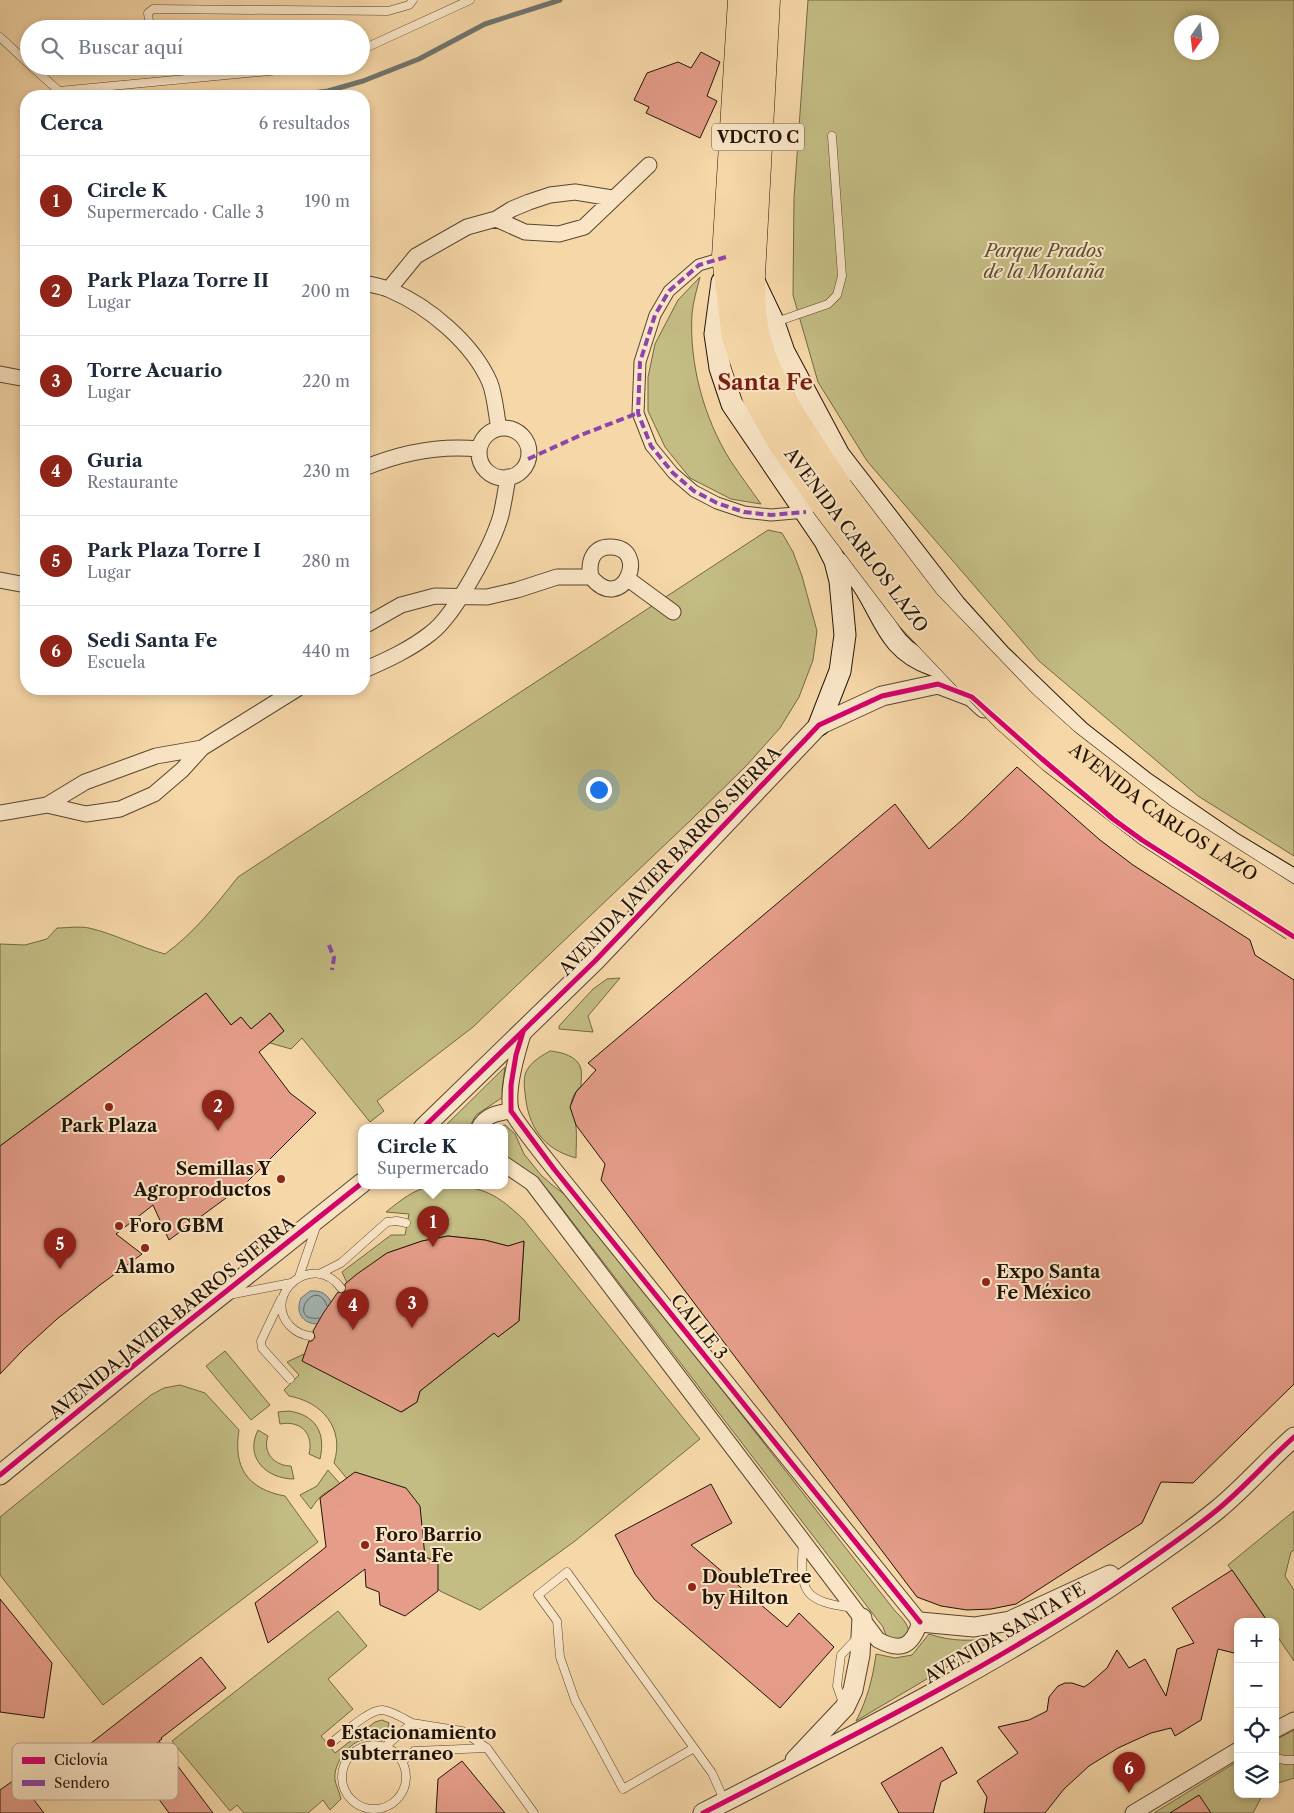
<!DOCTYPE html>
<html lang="es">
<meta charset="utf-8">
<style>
:root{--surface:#fff;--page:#f2f2f3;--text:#1f2937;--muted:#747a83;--line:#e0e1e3;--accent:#8f2418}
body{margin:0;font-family:"Libre Caslon Text",serif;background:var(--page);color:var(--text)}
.controls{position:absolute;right:15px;bottom:15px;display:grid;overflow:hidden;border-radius:10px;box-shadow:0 2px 8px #0003}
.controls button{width:45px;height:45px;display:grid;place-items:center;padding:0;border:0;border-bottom:1px solid var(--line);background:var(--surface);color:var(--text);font:25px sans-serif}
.compass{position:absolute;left:1174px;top:15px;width:45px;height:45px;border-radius:50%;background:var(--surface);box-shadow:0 2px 8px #0003;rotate:194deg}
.you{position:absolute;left:598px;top:789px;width:18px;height:18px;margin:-12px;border:4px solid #fff;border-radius:50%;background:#1a73e8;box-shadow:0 0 0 8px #1a73e833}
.badge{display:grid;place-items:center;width:32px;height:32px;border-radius:50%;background:var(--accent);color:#fff;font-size:16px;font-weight:700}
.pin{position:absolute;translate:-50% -41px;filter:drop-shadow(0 1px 2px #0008)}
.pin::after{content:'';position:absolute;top:26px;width:18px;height:15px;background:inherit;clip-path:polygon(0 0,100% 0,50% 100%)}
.popup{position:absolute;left:358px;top:1124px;width:150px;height:65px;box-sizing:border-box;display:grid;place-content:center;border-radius:10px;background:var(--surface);filter:drop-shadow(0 1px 4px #0005);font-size:16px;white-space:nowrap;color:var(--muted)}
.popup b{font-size:19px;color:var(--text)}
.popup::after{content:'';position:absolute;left:50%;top:100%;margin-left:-10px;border:10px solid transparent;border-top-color:var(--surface)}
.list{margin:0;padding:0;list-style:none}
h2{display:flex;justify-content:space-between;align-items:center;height:65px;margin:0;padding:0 20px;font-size:21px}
h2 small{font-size:16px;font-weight:400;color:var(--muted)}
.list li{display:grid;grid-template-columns:32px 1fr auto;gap:15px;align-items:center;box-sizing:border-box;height:90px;padding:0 20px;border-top:1px solid var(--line)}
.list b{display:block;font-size:19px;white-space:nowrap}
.list p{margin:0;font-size:16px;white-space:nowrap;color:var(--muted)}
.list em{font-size:16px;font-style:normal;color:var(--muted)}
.icon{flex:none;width:28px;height:28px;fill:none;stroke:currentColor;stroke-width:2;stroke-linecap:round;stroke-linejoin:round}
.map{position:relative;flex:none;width:1294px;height:1813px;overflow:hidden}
.search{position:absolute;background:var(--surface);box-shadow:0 2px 8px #0003;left:20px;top:20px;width:350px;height:55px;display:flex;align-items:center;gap:12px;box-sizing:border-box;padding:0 18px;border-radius:28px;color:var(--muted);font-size:19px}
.panel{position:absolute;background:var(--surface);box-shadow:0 2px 8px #0003;left:20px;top:90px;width:350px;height:605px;border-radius:20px}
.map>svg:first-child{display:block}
</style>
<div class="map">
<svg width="1294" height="1813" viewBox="0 0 1294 1813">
<rect width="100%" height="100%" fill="#f6d7a8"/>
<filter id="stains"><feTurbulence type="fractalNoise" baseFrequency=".004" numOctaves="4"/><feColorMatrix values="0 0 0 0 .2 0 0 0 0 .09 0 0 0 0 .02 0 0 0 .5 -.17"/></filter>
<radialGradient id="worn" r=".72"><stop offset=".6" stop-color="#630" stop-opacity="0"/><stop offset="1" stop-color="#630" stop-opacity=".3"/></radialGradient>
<!-- green -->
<path fill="#c3bc83" stroke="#726844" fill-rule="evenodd" d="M808 0H1294V856L1198 796 1039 661 867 461 818 382 793 295 794 198ZM1182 22H1212V52H1182Z
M700 277C697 289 693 302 692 314 689 364 704 418 730 460 740 475 751 490 761 504L731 499 690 478 665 447 648 411V377L655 344 678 300Z
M768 530 782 533 793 552 802 576 817 631 813 660 799 697 780 728 746 766 691 820 473 1027 377 1101 384 1111 370 1122 302 1038 291 1049 270 1043 284 1031 270 1013 251 1029 241 1017 231 1025 206 993 0 1146V944L25 945 47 939 57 928C67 928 79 926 89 928 115 934 139 947 165 954 194 933 216 905 238 877Z
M620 978 588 1016 593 1032 559 1029V1026L593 989 607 979Z
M550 1051C561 1052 578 1056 581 1069 582 1074 581 1081 581 1086 564 1104 574 1108 576 1126 577 1137 576 1148 576 1158 543 1149 528 1127 525 1093 524 1085 523 1074 529 1067 534 1060 543 1055 550 1051Z
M505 1067 502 1090 503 1097 476 1115 469 1128H443Z
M505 1125 515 1134 524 1154 541 1175 551 1184 577 1204 895 1611C903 1619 911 1626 908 1638L888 1641 883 1627 551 1194C537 1178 523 1167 504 1157V1128H492Z
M431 1186C477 1186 490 1187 524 1220L700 1439 575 1541 480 1610 440 1591 334 1463C345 1428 322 1402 289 1396L284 1390 299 1375 287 1362 304 1354 303 1361 402 1412 417 1402 420 1391 494 1333 498 1337 519 1321 524 1242 508 1246 485 1240 448 1236 422 1241 387 1253 347 1283 342 1272 391 1235H405L409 1214 386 1212C401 1200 413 1190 431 1186Z
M225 1351 270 1405 251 1420 206 1366Z
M180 1385 205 1393 239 1430C233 1467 247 1489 285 1496L318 1542 103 1705 0 1575V1517L151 1395 164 1388Z
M289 1411C316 1415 326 1433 320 1459L309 1454C314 1434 301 1420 280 1424L278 1412Z
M258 1430 268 1436C262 1453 275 1466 291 1466L294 1479C267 1479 244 1458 258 1430Z
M328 1470 342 1486C326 1490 320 1495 311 1509L300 1495 317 1486Z
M1294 1511V1550L1291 1552 1285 1576 1294 1590V1661L1275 1633V1622H1268L1228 1565Z
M338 1611 367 1646 328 1679 353 1709 321 1736 335 1753 375 1722 382 1720 389 1723 385 1740C378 1739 369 1738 362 1740 347 1744 333 1765 335 1780 336 1786 340 1793 341 1799L330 1810 323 1800 308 1813H244L237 1805 230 1811 172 1741Z
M929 1634C952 1642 973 1641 996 1638L856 1721C867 1700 873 1678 876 1654L895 1658 912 1655Z
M1294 1730V1778L1275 1784V1740Z
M1238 1761V1794H1263L1253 1813H1154Z"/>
<!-- water -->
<path fill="#a4b6b5" stroke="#70756f" d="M310 1291C321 1290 328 1294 332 1304L318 1324C302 1324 295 1312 301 1298Z"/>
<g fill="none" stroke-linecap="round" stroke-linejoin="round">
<!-- shore -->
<path stroke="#63655e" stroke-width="1" d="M319 1318C285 1323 316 1274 327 1306"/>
<!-- stream -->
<path stroke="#70756f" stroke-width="5" d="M288 96 328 91 363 81 419 59 485 24 560 0"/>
</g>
<!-- building -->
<path fill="#e59d89" stroke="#221406" d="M701 52 720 62 707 96 717 101 700 138 646 113 649 107 634 100 647 73 678 62 691 68Z
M1017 767 1100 840 1133 865 1250 940 1255 955 1294 980V1384L1193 1483 1161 1482 1142 1523 1016 1604 991 1609 967 1610 941 1606 917 1597 601 1180 605 1164 576 1125 570 1107 576 1092 596 1070 588 1063 895 804 929 849 962 820Z
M206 993 231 1025 241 1017 251 1029 270 1013 284 1031 259 1052 290 1093 316 1113 245 1184 169 1240 153 1205 116 1234 142 1254 100 1285 57 1319 23 1350 0 1374V1146Z
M448 1236 485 1240 508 1246 524 1241 519 1321 498 1337 494 1333 420 1391 417 1402 401 1412 302 1361 309 1341H312L315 1337 313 1331 324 1312 338 1292 342 1293 345 1291V1284L357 1274 387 1253 422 1241Z
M355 1472 406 1488 420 1506 425 1557 438 1562V1591L405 1616 380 1605 379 1592 366 1587 365 1569 268 1643 255 1603 326 1547 320 1498Z
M711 1484 732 1523 691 1545 787 1627 799 1613 834 1647 780 1708 654 1599 635 1574 615 1535Z
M1232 1570 1268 1622H1238V1654L1218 1649 1201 1720 1175 1736 1171 1728 1151 1733 1118 1748 1089 1766 1064 1789 1045 1813H984L987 1797 977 1781 1018 1753 998 1727 1029 1720 1047 1711 1049 1697 1058 1686 1065 1683H1072L1084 1687 1090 1683 1107 1668 1117 1650 1129 1668 1145 1659 1166 1696 1177 1649 1194 1643 1172 1608Z
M0 1599 52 1663 44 1718 0 1712Z
M201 1657 226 1688 161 1738 162 1739 159 1741 213 1813H169L158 1798V1742L104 1785 90 1744Z
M942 1747 957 1773 941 1782 933 1813H899L881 1783Z
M462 1761 505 1813H436L438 1779Z
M17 1778 44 1813H0V1790Z
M1199 1795 1211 1813H1170Z"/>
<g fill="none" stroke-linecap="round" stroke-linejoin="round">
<defs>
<path id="service" d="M150 29 148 13 153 9 388 11 409 5 413 0
M0 37 29 64
M361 50 470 0
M31 66 59 91 321 66
M192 66 193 78
M776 322 828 304 837 295 842 276 832 136
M319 1274 341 1263 387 1222 397 1221 406 1223
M299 1277 317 1224
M229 1295 291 1283
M281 1299 261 1341 262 1348 290 1379
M310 1336C302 1335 296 1332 290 1326 261 1295 313 1250 341 1288
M803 1544C799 1593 804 1601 853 1608
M843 1703 837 1686 841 1655 858 1637
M331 1743C343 1734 368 1710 382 1710 392 1711 403 1718 412 1723
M342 1777a32 32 0 1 1 64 0a32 32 0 1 1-64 0Z
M386 1746 412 1723 462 1731 487 1748 534 1813
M694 1748 623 1789 575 1700 560 1657 557 1621 538 1595 567 1572 694 1748 712 1773 725 1802
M1275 1758 1285 1760H1294
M403 1761 414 1751 487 1748"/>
<path id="pedestrian" d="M726 257 699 265 669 291 655 315 640 362 638 413 651 446 673 473 694 491 717 503 744 512 771 515 806 512"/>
<path id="minor" d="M496 219 525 232 559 234 584 227 649 165
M364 283C372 285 382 286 390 290 428 306 473 343 490 383 495 396 496 414 499 428
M389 289 416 256 467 227 496 219 512 209 529 202 550 195 575 192 612 198
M0 374 26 379
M479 453a25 25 0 1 1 50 0a25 25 0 1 1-50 0Z
M364 468C400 453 440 445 479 449
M628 579 673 612
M0 580 26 585
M364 626 401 605 435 596 487 597 517 590 557 577H591C623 616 651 547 610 547 592 547 588 563 591 577
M364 670C387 660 411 649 431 633 455 615 493 544 501 515 504 502 506 489 508 477
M47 805 86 814 120 809 154 794 182 770 202 748 297 689
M0 813 47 805 85 782 156 756 202 748
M479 1128C485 1115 497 1113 511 1111
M504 1164 532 1183 878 1640C901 1652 912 1647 920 1622L554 1169C546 1159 513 1118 511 1110 506 1090 518 1050 524 1031
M1275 1730 1294 1720
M1133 1813 1238 1750"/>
<path id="tertiary" d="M423 1128 595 961 819 725 882 696 938 684 972 697 984 708
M0 1475 170 1336 362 1183
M920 1622 974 1627 1010 1621 1110 1575
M795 1760 845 1707 853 1690 860 1655 862 1618
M703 1813C842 1741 983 1672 1113 1585 1148 1561 1184 1537 1217 1510 1244 1488 1268 1460 1294 1437"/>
<path id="secondary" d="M753 279 774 323 784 352 839 455 955 605 1000 655 1080 732 1145 783 1231 842 1294 880
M722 282 715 334 720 368 732 404 825 541 835 561 840 581 845 635 840 671 819 725
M835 561C842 565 851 570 857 576 884 611 885 649 933 665 945 669 955 671 967 668"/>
<path id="motorway" d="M742 0 726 257 736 337 756 396 781 441 824 503
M766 0 751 275C751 294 751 313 755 332 768 391 808 440 839 489"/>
</defs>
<!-- service casing -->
<use href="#service" stroke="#57452e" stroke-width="9"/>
<!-- pedestrian casing -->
<use href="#pedestrian" stroke="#57452e" stroke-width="13"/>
<!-- minor casing -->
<use href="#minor" stroke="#57452e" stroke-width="17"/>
<!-- tertiary casing -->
<use href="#tertiary" stroke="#57452e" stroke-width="21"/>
<!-- secondary casing -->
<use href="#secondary" stroke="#221406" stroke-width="23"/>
<!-- motorway casing -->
<use href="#motorway" stroke="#221406" stroke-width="29"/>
<!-- service -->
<use href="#service" stroke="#f9e5c6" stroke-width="8"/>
<!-- pedestrian -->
<use href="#pedestrian" stroke="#f9e5c6" stroke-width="11"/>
<!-- minor -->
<use href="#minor" stroke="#f9e5c6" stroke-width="15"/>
<!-- tertiary -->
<use href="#tertiary" stroke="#f9e5c6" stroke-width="19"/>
<!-- secondary -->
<use href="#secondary" stroke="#f9e5c6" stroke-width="21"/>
<!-- motorway -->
<use href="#motorway" stroke="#f6d7a8" stroke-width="28"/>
<defs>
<g id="motorway-bridge">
<path id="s1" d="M839 489 926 603 1023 704 1065 742 1163 818 1294 901"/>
<path d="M824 503 911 618 1006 718 1052 759 1147 832 1294 927"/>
</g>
</defs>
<!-- motorway-bridge casing -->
<use href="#motorway-bridge" stroke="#221406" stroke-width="29" stroke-linecap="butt"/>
<!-- motorway-bridge -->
<use href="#motorway-bridge" stroke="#f6d7a8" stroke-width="28"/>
<!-- quiet -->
<path stroke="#8e44ad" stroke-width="4" stroke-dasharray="8 4" stroke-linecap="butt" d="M726 257 699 265 669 291 655 315 640 362 638 413 651 446 673 473 694 491 717 503 744 512 771 515 806 512
M528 459 581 435 638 413
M329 945 334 958 332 970"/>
<defs>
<path id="cycleway" d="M523 1032 516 1055 511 1085V1111L554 1169 920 1622
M423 1128 595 961 819 725 882 696 938 684 972 697 1042 759 1113 819 1142 840 1294 937
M0 1475 170 1336 362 1183
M703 1813C842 1741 983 1672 1113 1585 1148 1561 1184 1537 1217 1510 1244 1488 1268 1460 1294 1437"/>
</defs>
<!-- cycleway casing -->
<use href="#cycleway" stroke="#f9e5c6" stroke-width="8"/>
<!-- cycleway -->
<use href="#cycleway" stroke="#d6006c" stroke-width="5"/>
</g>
<!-- markers -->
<g fill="#8f2418" stroke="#f9e5c6" stroke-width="2">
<circle cx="109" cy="1107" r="5"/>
<circle cx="281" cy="1179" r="5"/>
<circle cx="119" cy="1226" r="5"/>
<circle cx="145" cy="1248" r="5"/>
<circle cx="986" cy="1282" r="5"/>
<circle cx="365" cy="1545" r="5"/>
<circle cx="692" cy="1587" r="5"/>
<circle cx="331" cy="1743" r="5"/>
</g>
<g text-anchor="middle" stroke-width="4" stroke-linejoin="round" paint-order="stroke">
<!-- shield labels -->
<rect fill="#f9e5c6" stroke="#625340" stroke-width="1" x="712" y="123.5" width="92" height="27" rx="4"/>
<g font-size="16" font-weight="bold" fill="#221406">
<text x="758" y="143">VDCTO C</text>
</g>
<!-- park labels -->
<g font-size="18" font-style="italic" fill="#5a4f32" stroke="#f9e5c6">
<text x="1044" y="257">Parque Prados<tspan x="1044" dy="21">de la Montaña</tspan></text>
</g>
<!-- street labels -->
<g font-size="18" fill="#221406" stroke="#f9e5c6">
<text transform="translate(856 540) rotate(53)" y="6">AVENIDA CARLOS LAZO</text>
<text dy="6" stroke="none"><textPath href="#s1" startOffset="461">AVENIDA CARLOS LAZO</textPath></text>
<text transform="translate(670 861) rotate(-46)" y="6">AVENIDA JAVIER BARROS SIERRA</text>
<text transform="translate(172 1318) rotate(-39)" y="6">AVENIDA JAVIER BARROS SIERRA</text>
<text transform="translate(699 1327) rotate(51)" y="6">CALLE 3</text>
<text transform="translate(1005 1633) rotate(-30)" y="6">AVENIDA SANTA FE</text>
</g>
<!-- poi labels -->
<g font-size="18" font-weight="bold" fill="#221406" stroke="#f9e5c6" text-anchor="start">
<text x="109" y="1132" text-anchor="middle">Park Plaza</text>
<text x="271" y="1175" text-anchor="end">Semillas Y<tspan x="271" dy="21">Agroproductos</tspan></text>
<text x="129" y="1232">Foro GBM</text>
<text x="145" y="1273" text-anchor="middle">Alamo</text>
<text x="996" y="1278">Expo Santa<tspan x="996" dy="21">Fe México</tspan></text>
<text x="375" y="1541">Foro Barrio<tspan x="375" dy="21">Santa Fe</tspan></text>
<text x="702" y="1583">DoubleTree<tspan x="702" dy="21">by Hilton</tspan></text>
<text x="341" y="1739">Estacionamiento<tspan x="341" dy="21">subterraneo</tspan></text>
</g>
<!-- district labels -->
<g font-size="22" font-weight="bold" fill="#7a1f14" stroke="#f9e5c6">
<text x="765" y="390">Santa Fe</text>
</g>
</g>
<!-- legend -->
<rect x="12" y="1743" width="166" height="57" rx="8" fill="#f9e5c6" stroke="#b8a68c" stroke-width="1"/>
<rect x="22" y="1757" width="23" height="7" fill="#d6006c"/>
<rect x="22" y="1780" width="23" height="6" fill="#8e44ad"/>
<g font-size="14" fill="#221406">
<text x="54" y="1765">Ciclovía</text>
<text x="54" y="1788">Sendero</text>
</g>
<rect width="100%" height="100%" filter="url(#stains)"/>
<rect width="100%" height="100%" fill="url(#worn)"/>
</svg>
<div class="controls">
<button>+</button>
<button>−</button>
<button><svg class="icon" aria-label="locate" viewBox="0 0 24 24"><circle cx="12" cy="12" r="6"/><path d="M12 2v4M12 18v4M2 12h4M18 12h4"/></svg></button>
<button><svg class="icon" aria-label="layers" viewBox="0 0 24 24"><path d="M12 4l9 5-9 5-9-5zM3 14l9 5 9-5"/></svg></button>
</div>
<svg class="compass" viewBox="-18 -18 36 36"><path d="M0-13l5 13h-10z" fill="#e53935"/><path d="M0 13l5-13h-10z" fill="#747a83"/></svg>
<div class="you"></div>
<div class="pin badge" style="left:433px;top:1247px">1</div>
<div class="popup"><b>Circle K</b>Supermercado</div>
<div class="pin badge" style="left:218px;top:1131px">2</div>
<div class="pin badge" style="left:412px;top:1328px">3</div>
<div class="pin badge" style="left:353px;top:1330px">4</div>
<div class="pin badge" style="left:60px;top:1269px">5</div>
<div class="pin badge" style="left:1129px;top:1793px">6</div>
<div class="search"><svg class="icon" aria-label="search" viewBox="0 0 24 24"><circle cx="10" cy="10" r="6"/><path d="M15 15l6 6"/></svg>Buscar aquí</div>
<section class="panel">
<h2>Cerca<small>6 resultados</small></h2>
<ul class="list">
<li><span class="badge">1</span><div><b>Circle K</b><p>Supermercado · Calle 3</p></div><em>190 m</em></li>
<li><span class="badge">2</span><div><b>Park Plaza Torre II</b><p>Lugar</p></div><em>200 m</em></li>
<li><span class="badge">3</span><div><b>Torre Acuario</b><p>Lugar</p></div><em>220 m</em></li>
<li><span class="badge">4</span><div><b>Guria</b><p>Restaurante</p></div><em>230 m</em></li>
<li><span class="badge">5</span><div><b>Park Plaza Torre I</b><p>Lugar</p></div><em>280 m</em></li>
<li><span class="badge">6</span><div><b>Sedi Santa Fe</b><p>Escuela</p></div><em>440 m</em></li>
</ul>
</section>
</div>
